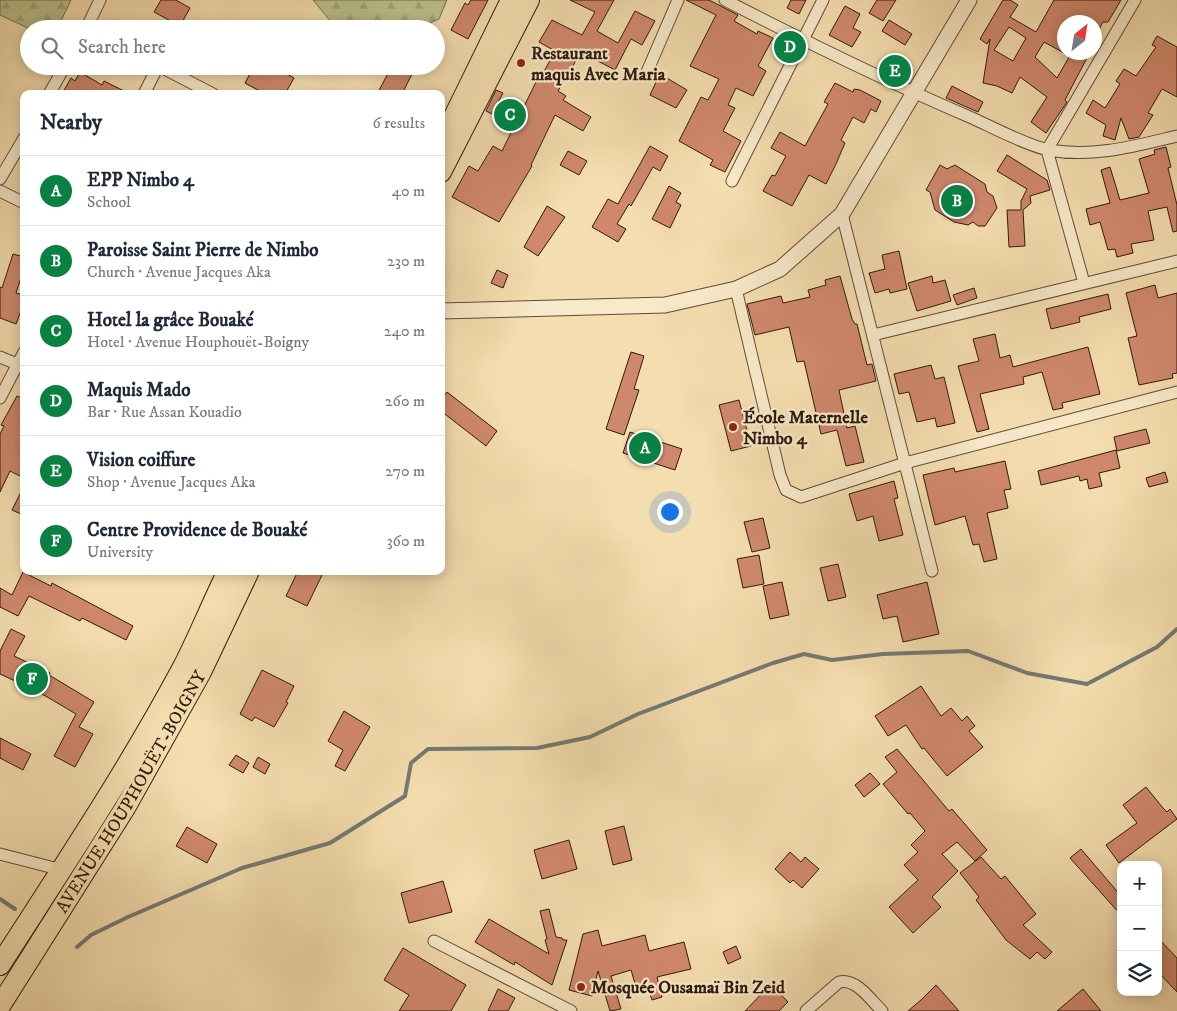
<!DOCTYPE html>
<meta charset="utf-8">
<style>
:root{--surface:#fff;--page:#f2f2f3;--text:#1f2937;--muted:#747a83;--line:#e0e1e3;--accent:#0b8043}
body{margin:0;font-family:"IM FELL DW Pica",serif;background:var(--page);color:var(--text)}
.controls{position:absolute;right:15px;bottom:15px;display:grid;overflow:hidden;border-radius:10px;box-shadow:0 2px 12px #0003}
.controls button{width:45px;height:45px;display:grid;place-items:center;padding:0;border:0;border-bottom:1px solid var(--line);background:var(--surface);color:var(--text);font:25px sans-serif}
.compass{position:absolute;left:1057px;top:15px;width:45px;height:45px;border-radius:50%;background:var(--surface);box-shadow:0 2px 12px #0003;rotate:30deg}
.you{position:absolute;left:669px;top:511px;width:18px;height:18px;margin:-12px;border:4px solid #fff;border-radius:50%;background:#1a73e8;box-shadow:0 0 0 8px #1a73e833}
.badge{display:grid;place-items:center;width:32px;height:32px;border-radius:50%;background:var(--accent);color:#fff;font-size:16px;font-weight:700}
.pin{position:absolute;translate:-50% -50%;border:2px solid #fff;box-shadow:0 1px 5px #0006}
.list{margin:0;padding:0;list-style:none}
h2{display:flex;justify-content:space-between;align-items:center;height:65px;margin:0;padding:0 20px;font-size:21px}
h2 small{font-size:16px;font-weight:400;color:var(--muted)}
.list li{display:grid;grid-template-columns:32px 1fr auto;gap:15px;align-items:center;box-sizing:border-box;height:70px;padding:0 20px;border-top:1px solid var(--line)}
.list b{display:block;font-size:19px;white-space:nowrap}
.list p{margin:0;font-size:16px;white-space:nowrap;color:var(--muted)}
.list em{font-size:16px;font-style:normal;color:var(--muted)}
.icon{flex:none;width:28px;height:28px;fill:none;stroke:currentColor;stroke-width:2;stroke-linecap:round;stroke-linejoin:round}
.map{position:relative;flex:none;width:1177px;height:1011px;overflow:hidden}
.search{position:absolute;background:var(--surface);box-shadow:0 2px 12px #0003;left:20px;top:20px;width:425px;height:55px;display:flex;align-items:center;gap:12px;box-sizing:border-box;padding:0 18px;border-radius:28px;color:var(--muted);font-size:19px}
.panel{position:absolute;background:var(--surface);box-shadow:0 2px 12px #0003;left:20px;top:90px;width:425px;height:485px;border-radius:10px}
.map>svg:first-child{display:block}
</style>
<div class="map">
<svg width="1177" height="1011" viewBox="0 0 1177 1011">
<defs>
<pattern id="forest-firs" width="22" height="20" patternUnits="userSpaceOnUse" patternTransform="scale(1.25)"><rect width="22" height="20" fill="#bbc18b"/><path d="M5 1l3.5 6h-7zM16 11l3.5 6h-7z" fill="#a1a577"/></pattern>
</defs>
<rect width="100%" height="100%" fill="#f4ddae"/>
<filter id="stains"><feTurbulence type="fractalNoise" baseFrequency=".004" numOctaves="4"/><feColorMatrix values="0 0 0 0 .2 0 0 0 0 .09 0 0 0 0 .02 0 0 0 .5 -.17"/></filter>
<radialGradient id="worn" r=".72"><stop offset=".6" stop-color="#630" stop-opacity="0"/><stop offset="1" stop-color="#630" stop-opacity=".3"/></radialGradient>
<!-- forest -->
<path fill="url(#forest-firs)" stroke="#746e4c" d="M0 0H71L57 29H30L0 15Z
M313 0H447L439 19 416 29H337Z"/>
<g fill="none" stroke-linecap="round" stroke-linejoin="round">
<!-- stream -->
<path stroke="#737a73" stroke-width="4" d="M0 899 15 909
M77 947 91 935 128 917 242 868 330 843 405 796 411 763 428 749 537 748 590 737 638 714 773 663 804 654 832 660 883 654 968 651 1027 673 1087 684 1157 647 1177 629"/>
</g>
<!-- building -->
<path fill="#d0886d" stroke="#2e1b0e" fill-rule="evenodd" d="M161 0H176L190 8 180 26 154 12Z
M471 0H488L468 39 451 30 465 3 468 5Z
M570 0H614L597 31 618 43 635 11 655 21 642 45 631 39 615 70 581 52 558 91 566 96 563 100 591 117 583 131 555 115 531 165 532 166 499 222 452 197 469 166 478 171 493 146 502 151 537 80 539 81 555 51 539 42 552 20 582 35 595 12Z
M686 0H709L738 15 734 21 757 34 758 31 773 38 758 66 766 71 753 96 736 88 728 105 735 108 723 131 741 141 725 172 710 165 713 160 679 141 701 97 708 100 719 79 690 66 716 15Z
M791 0H806L799 14 787 8Z
M877 0H896L883 21 869 13Z
M1003 0H1010L1018 5 1010 17 1036 32 1054 0H1121L1108 22H1103L1094 38V22H1064V53L1044 42 1035 57 1057 78 1072 52H1090L1065 100 1067 102 1046 133 1031 122 1047 97 1020 77 1012 93 997 86 983 83 990 39 987 44 980 39ZM1009 27 1026 38 1013 61 994 50Z
M845 6 860 14 853 28 861 32 852 47 829 35Z
M889 20 912 34 905 45 882 31Z
M1157 36 1177 47V97L1162 89 1148 113 1153 115 1139 137 1129 139 1121 118 1115 140 1103 136 1106 125 1086 113 1093 100 1105 108 1120 84 1116 81 1124 69 1136 76 1156 47 1152 45Z
M254 66H273L294 78 285 94H265L245 83Z
M392 66H416L402 94H377Z
M80 72 102 85 104 81 130 94H62L71 78 75 81Z
M660 74 687 90 676 108 650 95Z
M835 83 853 92 854 89 860 90 881 101 876 112 871 109 864 123 853 117 841 140 845 143 836 164 826 184 809 175 792 206 763 191 772 175 775 176 786 156 771 148 780 132 805 146 828 104 824 102Z
M952 86 983 102 978 112 946 98Z
M496 90 503 93 492 114 486 111Z
M650 146 668 156 660 171 653 167 631 206 629 204 617 224 626 229 618 242 592 227 608 199 618 204Z
M1166 147 1171 167 1168 168 1177 205V231L1173 232 1167 207 1148 211 1154 240 1131 244 1133 253 1117 257 1115 249 1108 250 1100 222 1090 225 1086 209 1110 203 1101 170 1110 167 1120 200 1149 193 1139 159 1155 154 1154 150Z
M568 151 587 161 579 175 560 165Z
M1007 155 1047 180 1050 190 1030 196 1031 203 1023 210 1025 246 1009 247 1007 210H1021V201L1027 189 997 171Z
M940 165 947 169 955 165 985 184 987 192 993 196 997 208 985 226H978L973 222 968 225 954 222 935 210 930 192 926 190Z
M669 186 681 193 676 202 681 205 670 228 652 219Z
M547 206 565 217 538 256 524 247Z
M899 251 907 289 890 293 889 289 875 293 869 273 885 269 882 255Z
M13 254 24 257V269L16 293 24 295V303L16 324 0 318V287L2 288Z
M497 270 508 275 503 288 491 283Z
M840 276 852 319 855 324H857L867 365 872 364 876 381 839 390 847 428 855 426 864 462 846 466 837 430 821 434 804 361 797 362 789 327 755 335 747 304 781 296 783 303 810 297 808 290 826 285 825 280Z
M932 276 933 283 945 280 951 301 917 311 908 283Z
M1155 285 1158 298 1177 293V373L1172 374 1173 378 1139 385 1128 338 1137 336 1126 293Z
M974 288 977 298 957 305 953 295Z
M1108 294 1111 309 1079 317 1080 322 1051 329 1046 309Z
M995 334 1000 358 1010 355 1013 367 1088 347 1100 394 1062 403 1063 408 1053 410 1042 372 1023 377 1024 384 980 394 989 429 977 432 958 366 979 361 973 339Z
M631 352 644 356 634 389 639 390 624 435 606 429Z
M931 365 935 379 944 377 955 423 937 427 935 418 917 422 909 392 899 394 894 374Z
M447 392 497 431 486 446 441 411V400Z
M17 396 24 399V478L10 471 0 492V434L4 426 1 425Z
M739 400 751 446 731 451 719 405Z
M1146 429 1150 443 1117 451 1114 437Z
M630 432 682 449 675 470 623 453Z
M1116 450 1120 468 1099 473 1102 486 1089 489 1087 479 1080 481 1079 476 1041 485 1038 471Z
M1005 461 1011 489 1004 490 1008 508 987 513 997 559 984 562 979 544 973 545 965 516 935 525 923 475 954 468 955 472Z
M1165 472 1168 482 1149 487 1146 478Z
M894 481 898 498 894 499 903 535 879 541 873 516 857 521 849 494Z
M24 486V508L21 514 12 510Z
M763 518 770 548 752 552 744 522Z
M759 555 764 584 743 588 737 559Z
M838 564 846 597 828 601 820 568Z
M298 571H324L307 606 286 596Z
M23 572 51 586 52 583 133 626 126 640 82 618 80 621 29 596 18 616 0 607V588L12 595Z
M782 582 789 615 770 619 763 586Z
M927 582 939 634 903 642 897 616 883 619 877 595Z
M11 629 25 636 14 656 50 673 49 675 94 702 79 727 93 734 75 767 54 756 76 714 37 691 0 674V651Z
M262 670 294 686 286 702 288 703 274 727 255 717 252 721 240 714Z
M921 686 941 716 951 708 962 721 967 716 975 726 969 731 983 747 947 776 924 748 922 749 906 725 888 736 875 716Z
M344 711 370 727 345 771 335 766 343 750 328 741Z
M0 738 31 754 23 770 0 758Z
M897 749 949 811 952 809 987 850 975 861 957 842 942 854 958 871 932 897 941 907 913 933 889 907 918 880 904 865 918 852 911 845 925 831 910 813 908 814 883 784 897 772 885 757Z
M236 755 249 763 243 773 229 765Z
M258 757 270 764 265 774 253 767Z
M870 773 880 784 864 797 855 785Z
M1146 787 1163 808 1167 812 1170 809 1177 819 1119 863 1106 845 1137 823 1123 805Z
M624 826 632 860 613 865 605 831Z
M187 827 217 844 207 863 176 846Z
M569 840 577 869 542 879 534 850Z
M1081 849 1121 896V915L1070 858Z
M790 852 801 862 805 857 819 869 802 888 793 880 790 883 775 869Z
M981 857 1001 879 1005 876 1036 914 1023 925 1052 952 1045 959 1037 952 1030 959 1006 940 976 900 979 897 960 873Z
M443 881 452 912 409 923 401 893Z
M549 909 556 937 562 938 563 940H567L552 985 515 962 514 965 475 942 489 919 549 954 545 940 547 939 540 911Z
M598 930 602 946 645 935 649 951 684 942 691 969 657 977 662 997 652 1000 649 991 638 994 631 970 611 976 621 1009 610 1011 598 971 592 996 569 990 583 934Z
M1158 938 1177 958V992L1158 972Z
M736 946 741 958 728 964 723 952Z
M403 948 466 985 451 1011H399L409 995 384 980Z
M771 984 788 1002 779 1011H745Z
M936 985 959 1011H908L921 1000Z
M498 989 515 998 508 1011H488Z
M1083 989 1101 1011H1057Z"/>
<g fill="none" stroke-linecap="round" stroke-linejoin="round">
<defs>
<path id="minor" d="M725 0C806 42 888 82 972 118 992 127 1030 147 1049 150 1093 158 1135 146 1177 136
M86 29 100 0
M159 66 213 94
M647 72 678 0
M49 94 65 66
M144 94 158 66
M0 179 24 138
M732 181 823 0
M0 191 24 203
M842 214 932 571
M1084 283 1047 150 1135 0
M736 289 780 475 786 490 801 497 905 463 1177 392
M873 335 1177 261
M0 357 17 364
M0 398 24 352
M0 854 62 870
M434 941 571 1011
M806 1011 839 982C856 978 870 999 882 1011"/>
<path id="tertiary" d="M441 311 665 305 736 289 780 269 842 214 969 0"/>
<g id="trunk">
<path d="M446 133 511 0"/>
<path d="M441 172 529 0"/>
<path d="M0 965C63 867 128 770 183 667 199 636 212 603 228 571"/>
<path id="s1" d="M0 1006 125 808 201 672 249 571"/>
</g>
</defs>
<!-- minor casing -->
<use href="#minor" stroke="#604c36" stroke-width="13"/>
<!-- tertiary casing -->
<use href="#tertiary" stroke="#604c36" stroke-width="17"/>
<!-- trunk casing -->
<use href="#trunk" stroke="#2e1b0e" stroke-width="22"/>
<!-- minor -->
<use href="#minor" stroke="#f8e9ca" stroke-width="11"/>
<!-- tertiary -->
<use href="#tertiary" stroke="#f8e9ca" stroke-width="15"/>
<!-- trunk -->
<use href="#trunk" stroke="#f4ddae" stroke-width="20"/>
</g>
<!-- markers -->
<g fill="#8f2418" stroke="#f8e9ca" stroke-width="2">
<circle cx="521" cy="63" r="5"/>
<circle cx="733" cy="427" r="5"/>
<circle cx="581" cy="987" r="5"/>
</g>
<g text-anchor="middle" stroke-width="4.5" stroke-linejoin="round" paint-order="stroke">
<!-- poi labels -->
<g font-size="18" font-weight="bold" fill="#2e1b0e" stroke="#f8e9ca" text-anchor="start">
<text x="531" y="59">Restaurant<tspan x="531" dy="21">maquis Avec Maria</tspan></text>
<text x="743" y="423">École Maternelle<tspan x="743" dy="21">Nimbo 4</tspan></text>
<text x="591" y="993">Mosquée Ousamaï Bin Zeid</text>
</g>
<!-- street labels -->
<g font-size="18" fill="#2e1b0e" stroke="#f8e9ca">
<text dy="6" stroke="none"><textPath href="#s1" startOffset="251">AVENUE HOUPHOUËT-BOIGNY</textPath></text>
</g>
</g>
<rect width="100%" height="100%" filter="url(#stains)"/>
<rect width="100%" height="100%" fill="url(#worn)"/>
</svg>
<div class="controls">
<button>+</button>
<button>−</button>
<button><svg class="icon" aria-label="layers" viewBox="0 0 24 24"><path d="M12 4l9 5-9 5-9-5zM3 14l9 5 9-5"/></svg></button>
</div>
<svg class="compass" viewBox="-18 -18 36 36"><path d="M0-13l5 13h-10z" fill="#e53935"/><path d="M0 13l5-13h-10z" fill="#747a83"/></svg>
<div class="you"></div>
<div class="pin badge" style="left:645px;top:448px">A</div>
<div class="pin badge" style="left:957px;top:201px">B</div>
<div class="pin badge" style="left:510px;top:115px">C</div>
<div class="pin badge" style="left:790px;top:47px">D</div>
<div class="pin badge" style="left:895px;top:71px">E</div>
<div class="pin badge" style="left:32px;top:679px">F</div>
<div class="search"><svg class="icon" aria-label="search" viewBox="0 0 24 24"><circle cx="10" cy="10" r="6"/><path d="M15 15l6 6"/></svg>Search here</div>
<section class="panel">
<h2>Nearby<small>6 results</small></h2>
<ul class="list">
<li><span class="badge">A</span><div><b>EPP Nimbo 4</b><p>School</p></div><em>40 m</em></li>
<li><span class="badge">B</span><div><b>Paroisse Saint Pierre de Nimbo</b><p>Church · Avenue Jacques Aka</p></div><em>230 m</em></li>
<li><span class="badge">C</span><div><b>Hotel la grâce Bouaké</b><p>Hotel · Avenue Houphouët-Boigny</p></div><em>240 m</em></li>
<li><span class="badge">D</span><div><b>Maquis Mado</b><p>Bar · Rue Assan Kouadio</p></div><em>260 m</em></li>
<li><span class="badge">E</span><div><b>Vision coiffure</b><p>Shop · Avenue Jacques Aka</p></div><em>270 m</em></li>
<li><span class="badge">F</span><div><b>Centre Providence de Bouaké</b><p>University</p></div><em>360 m</em></li>
</ul>
</section>
</div>
